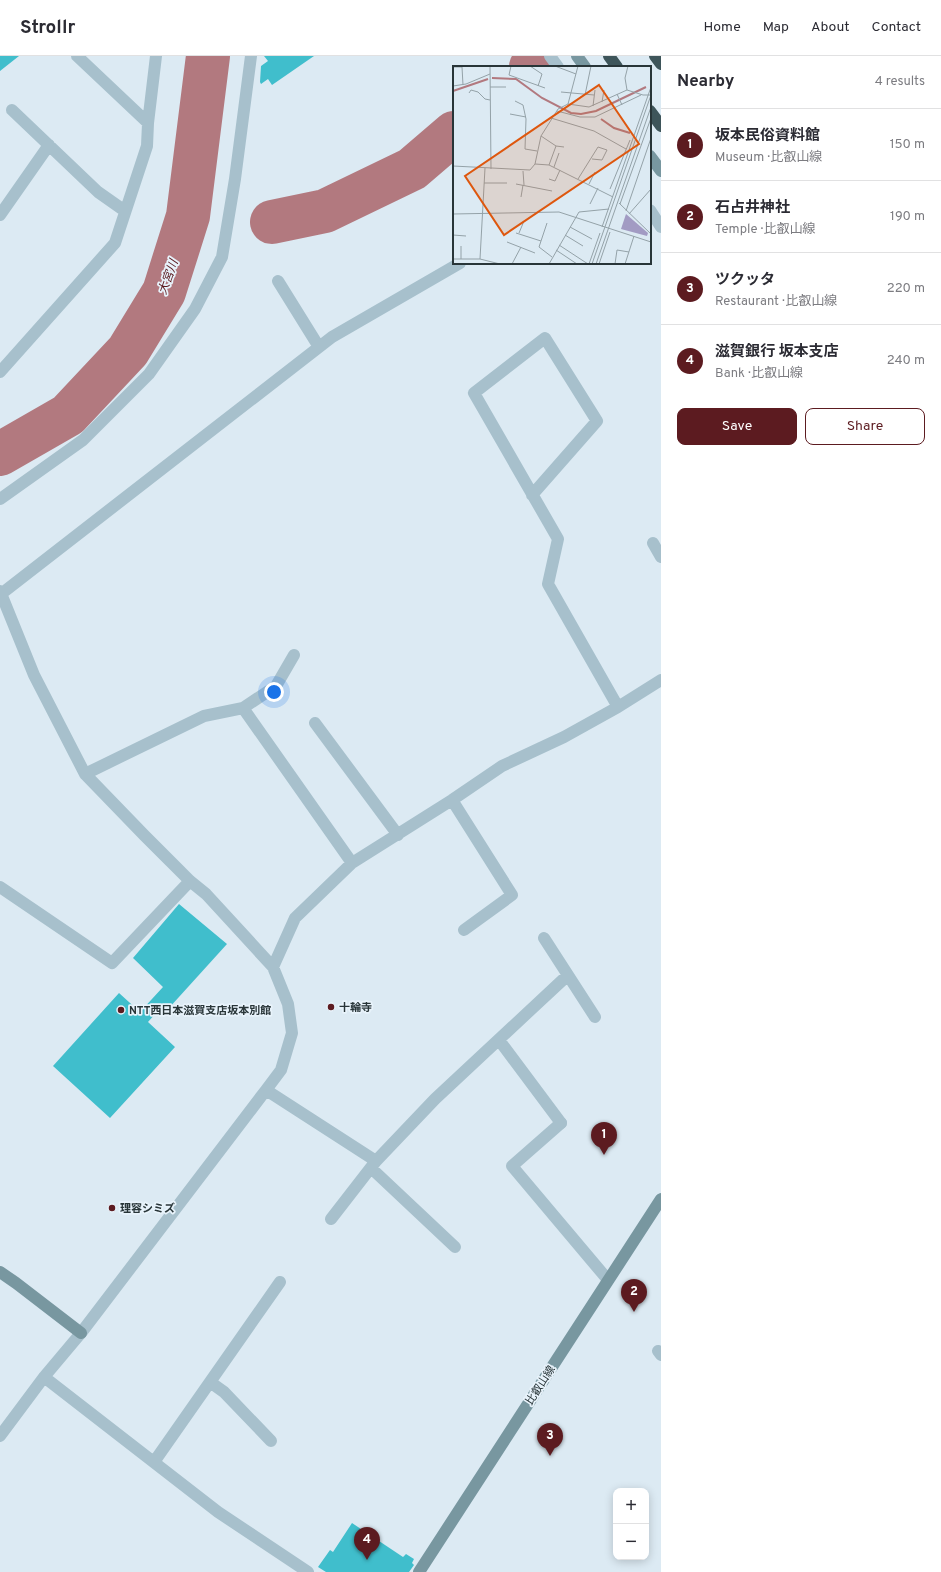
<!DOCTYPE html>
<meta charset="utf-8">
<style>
:root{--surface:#fff;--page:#f2f2f3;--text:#2b2b33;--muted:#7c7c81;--line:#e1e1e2;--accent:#5c1b20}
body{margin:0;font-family:Overpass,"Noto Sans JP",sans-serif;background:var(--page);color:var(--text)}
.controls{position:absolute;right:12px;bottom:12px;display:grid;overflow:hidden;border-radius:8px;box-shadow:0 2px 10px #0003}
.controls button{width:36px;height:36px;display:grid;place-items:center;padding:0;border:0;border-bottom:1px solid var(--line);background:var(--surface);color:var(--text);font:20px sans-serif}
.you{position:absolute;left:274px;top:636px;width:14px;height:14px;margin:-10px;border:3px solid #fff;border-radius:50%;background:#1a73e8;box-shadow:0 0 0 6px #1a73e833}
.badge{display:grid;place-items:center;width:26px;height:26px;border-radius:50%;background:var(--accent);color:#fff;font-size:13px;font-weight:700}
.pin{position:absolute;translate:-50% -33px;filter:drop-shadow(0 1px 2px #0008)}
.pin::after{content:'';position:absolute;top:21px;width:14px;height:12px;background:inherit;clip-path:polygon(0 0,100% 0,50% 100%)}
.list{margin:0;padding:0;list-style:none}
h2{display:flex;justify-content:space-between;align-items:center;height:52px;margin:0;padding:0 16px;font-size:17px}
h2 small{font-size:13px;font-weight:400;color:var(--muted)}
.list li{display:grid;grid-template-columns:26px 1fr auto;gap:12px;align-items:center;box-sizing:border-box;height:72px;padding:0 16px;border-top:1px solid var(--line)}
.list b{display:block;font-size:15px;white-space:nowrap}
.list p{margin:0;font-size:13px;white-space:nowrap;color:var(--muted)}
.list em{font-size:13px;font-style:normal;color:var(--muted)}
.actions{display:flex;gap:8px;padding:12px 16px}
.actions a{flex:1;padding:9px 0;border:1px solid var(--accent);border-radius:8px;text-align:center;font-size:14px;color:var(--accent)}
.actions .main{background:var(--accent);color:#fff}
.map{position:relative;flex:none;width:661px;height:1516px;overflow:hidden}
header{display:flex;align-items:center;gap:24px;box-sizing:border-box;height:56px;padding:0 20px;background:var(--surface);border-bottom:1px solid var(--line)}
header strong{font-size:19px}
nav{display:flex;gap:22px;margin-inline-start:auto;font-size:14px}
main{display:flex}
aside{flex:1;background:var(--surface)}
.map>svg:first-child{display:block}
</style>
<header>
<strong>Strollr</strong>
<nav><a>Home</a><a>Map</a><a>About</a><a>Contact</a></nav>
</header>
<main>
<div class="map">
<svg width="661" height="1516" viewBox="0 0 661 1516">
<rect width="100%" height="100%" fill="#dceaf3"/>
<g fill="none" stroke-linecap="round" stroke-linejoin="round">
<!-- river -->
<path stroke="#b2797f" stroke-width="44" d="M531 11 532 10
M272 166 325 155 412 113 454 77
M0 398 68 359 128 295 164 236 188 160 208 0"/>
</g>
<!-- building -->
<path fill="#40becc" d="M0 0H19L0 15Z
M264 0H314L272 29 268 23 261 28 260 26 261 10 268 5Z
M179 848 227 888 169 952 164 948 148 966 175 991 110 1062 53 1010 119 937 140 956 163 931 133 902Z
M352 1467 403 1501 406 1498 414 1503 412 1507 414 1509 409 1516H326L318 1511 330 1494 333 1496Z"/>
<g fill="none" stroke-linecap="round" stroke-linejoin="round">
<!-- lane -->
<path stroke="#a7c0cc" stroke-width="12" d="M561 1067 512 1110 608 1224"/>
<!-- street -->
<path stroke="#a7c0cc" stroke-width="12" d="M77 0 148 67
M550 0 558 11
M12 54 98 136 125 155
M650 154 661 171
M0 159 49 89
M278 225 319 291
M0 316 115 187 147 90 148 67 156 0
M532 439 597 365 545 282 474 337 558 483 548 528 618 651
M0 443 83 384 149 318 195 253 222 201 235 123 251 0
M653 487 661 501
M0 535 34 619 85 718 144 779 190 825 206 838 273 911 288 948 292 977 281 1014 266 1034 81 1277 44 1321 0 1380
M1 538 332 281 460 207
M243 652 352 807
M315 667 398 779
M85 718 204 660 243 652 276 630 294 599
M452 744 512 839 464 874
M0 831 112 907 190 825
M544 882 595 961
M273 911 295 862 352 807 452 744 502 710 564 681 618 651 661 624
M499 984 561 1067
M266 1034 376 1105
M371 1112 455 1191
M331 1163 376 1105 435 1043 568 919
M658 1295 661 1299
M44 1321 218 1456 308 1516
M210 1326 224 1336 271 1385
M154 1406 280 1226"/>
<!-- secondary -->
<path stroke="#7897a0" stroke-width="12" d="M577 0 585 11
M650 100 661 115
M0 1216 16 1227 81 1277
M419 1516 661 1143"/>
<!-- highway -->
<path stroke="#3e555a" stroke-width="12" d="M609 0 617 11
M655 0 661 8
M650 55 661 70"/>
</g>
<!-- markers -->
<g fill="#5c1b20" stroke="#e8f3fb" stroke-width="1.5">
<circle cx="331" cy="951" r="4"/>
<circle cx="121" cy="954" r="4"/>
<circle cx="112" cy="1152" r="4"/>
</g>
<g text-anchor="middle" stroke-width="3.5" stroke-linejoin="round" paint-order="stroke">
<!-- poi labels -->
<g font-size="11" font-weight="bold" fill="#283538" stroke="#e8f3fb" text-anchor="start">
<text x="339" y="955">十輪寺</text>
<text x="129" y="958">NTT西日本滋賀支店坂本別館</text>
<text x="120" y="1156">理容シミズ</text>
</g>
<!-- street labels -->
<g font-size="11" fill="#283538" stroke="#e8f3fb">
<text transform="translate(540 1329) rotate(-57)" y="4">比叡山線</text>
</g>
<!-- water labels -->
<g font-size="12" font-style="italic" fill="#5c1b20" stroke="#e8f3fb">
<text transform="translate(168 221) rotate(-70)" y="4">大宮川</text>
</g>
</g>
<!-- overview -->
<g transform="translate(453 10)">
<rect width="198" height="198" fill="#dceaf3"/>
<path d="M173 148 195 167 194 170 168 163Z" fill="#a29bc3"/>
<path fill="none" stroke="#b2797f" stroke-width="2" d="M39 12 63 13 89 32 118 47 128 48 143 45 193 21M0 25 35 13M148 53 161 62 177 67"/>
<path fill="none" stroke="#94a2a8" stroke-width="1" d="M37 0 38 103M58 0 56 9 92 22M77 0 89 8 85 20M102 0 123 8M175 0 172 12 174 24 190 29H197M0 1H9L10 19M0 20 13 18 37 8M37 21H53M108 26 141 29M16 27 18 24 25 26 32 33 37 34M164 28 169 39M132 29 138 0M62 35 70 39 73 53 72 83 84 85M149 36 151 24M115 38 125 0M140 40 142 24M104 45 127 51H142L188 29M57 48 73 51M98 52 141 65 173 83M88 70 103 80 111 81M82 98 96 99 160 131M96 99 103 80M0 100 77 104 82 98 88 70 105 43 115 38 136 41 174 24M101 101 106 87M70 105 71 119M96 113 102 115 107 104M125 113 145 81 154 84 149 94 139 93M31 117H54M63 118 99 125M136 118 142 106M157 123 177 74M68 131 70 119M166 137 198 168M137 138 145 122M167 138 198 52M173 145 198 72M0 148 106 146 198 176M176 148 198 123M94 157 86 181 99 191M117 161 139 173M149 161 198 21M63 167 88 175M66 167 71 155M0 169 13 170M112 169 130 180M54 176 82 187M106 179 135 198M103 184 124 198M0 193H27L47 198M8 193V180M27 193 32 102M59 198 68 181M96 198 126 146 156 143M136 198 147 167M139 198 198 29M143 198 198 41M146 198 157 166M162 198 164 184 176 186M172 198 181 170"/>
<path fill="#de570e" fill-opacity="0.15" stroke="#de570e" stroke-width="2" d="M146 19 186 78 51 169 12 110Z"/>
<rect width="198" height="198" fill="none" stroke="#283538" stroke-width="2"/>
</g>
</svg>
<div class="controls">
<button>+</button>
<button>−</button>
</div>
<div class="you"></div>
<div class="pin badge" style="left:604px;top:1099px">1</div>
<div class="pin badge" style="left:634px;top:1256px">2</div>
<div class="pin badge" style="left:550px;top:1400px">3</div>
<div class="pin badge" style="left:367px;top:1504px">4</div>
</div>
<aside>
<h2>Nearby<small>4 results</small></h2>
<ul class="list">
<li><span class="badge">1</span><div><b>坂本民俗資料館</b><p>Museum · 比叡山線</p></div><em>150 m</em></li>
<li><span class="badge">2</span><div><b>石占井神社</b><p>Temple · 比叡山線</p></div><em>190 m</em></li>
<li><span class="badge">3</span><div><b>ツクッタ</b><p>Restaurant · 比叡山線</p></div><em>220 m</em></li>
<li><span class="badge">4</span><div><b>滋賀銀行 坂本支店</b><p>Bank · 比叡山線</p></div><em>240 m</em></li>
</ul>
<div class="actions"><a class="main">Save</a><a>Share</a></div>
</aside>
</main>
